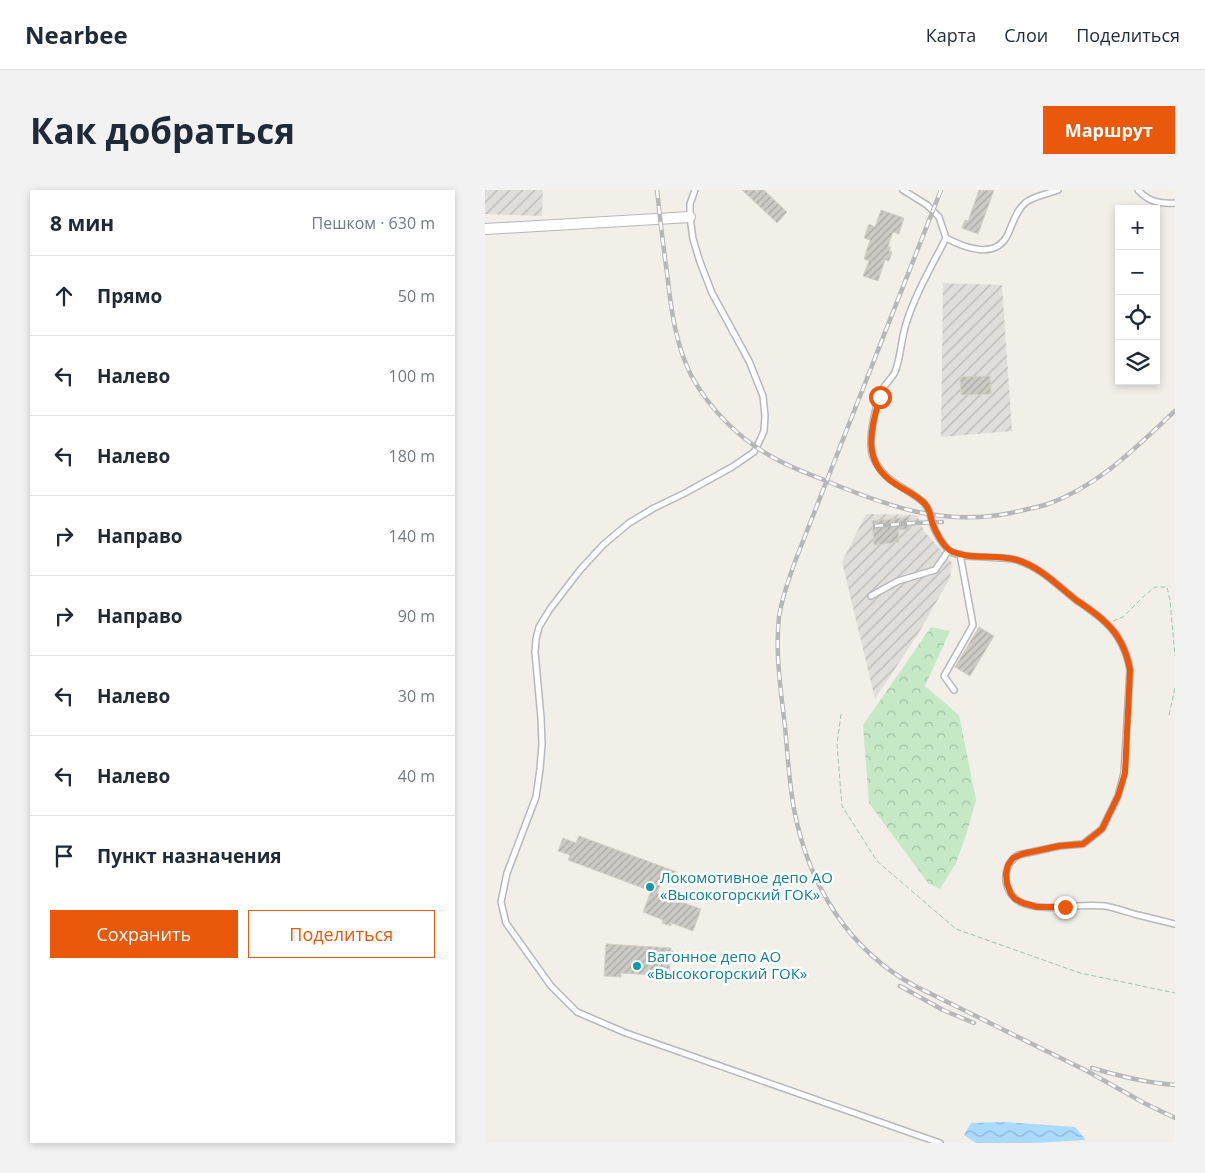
<!DOCTYPE html>
<html lang="ru">
<meta charset="utf-8">
<style>
body{margin:0;font-family:"Open Sans",sans-serif;background:#f2f2f3;color:#1f2937}
.controls{position:absolute;right:15px;top:15px;display:grid;overflow:hidden;border-radius:0px;box-shadow:0 2px 8px #0003}
.controls button{width:45px;height:45px;display:grid;place-items:center;padding:0;border:0;border-bottom:1px solid #e0e1e3;background:#fff;color:#1f2937;font:25px sans-serif}
.stop{position:absolute;width:15px;height:15px;margin:-11px;border:4px solid #ea580c;border-radius:50%;background:#fff}
.stop.end{background:#ea580c;border-color:#fff;box-shadow:0 1px 5px #0008}
.list{margin:0;padding:0;list-style:none}
h2{display:flex;justify-content:space-between;align-items:center;height:65px;margin:0;padding:0 20px;font-size:21px}
h2 small{font-size:16px;font-weight:400;color:#747a83}
.list li{display:grid;grid-template-columns:32px 1fr auto;gap:15px;align-items:center;box-sizing:border-box;height:80px;padding:0 20px;border-top:1px solid #e0e1e3}
.list b{display:block;font-size:19px;white-space:nowrap}
.list em{font-size:16px;font-style:normal;color:#747a83}
.actions{display:flex;gap:10px;padding:15px 20px}
.actions a{flex:1;padding:11px 0;border:1px solid #ea580c;border-radius:0px;text-align:center;font-size:18px;color:#ea580c}
.actions .main{background:#ea580c;color:#fff}
.icon{flex:none;width:28px;height:28px;fill:none;stroke:currentColor;stroke-width:2;stroke-linecap:round;stroke-linejoin:round}
.map{position:relative;flex:none;width:690px;height:953px;overflow:hidden;border-radius:0px}
header{display:flex;align-items:center;gap:30px;box-sizing:border-box;height:70px;padding:0 25px;background:#fff;border-bottom:1px solid #e0e1e3}
header strong{font-size:24px}
nav{display:flex;gap:28px;margin-inline-start:auto;font-size:18px}
.intro{display:flex;align-items:center;justify-content:space-between;box-sizing:border-box;height:120px;padding:0 30px}
h1{margin:0;font-size:35px}
.button{padding:12px 22px;border-radius:0px;background:#ea580c;color:#fff;font-size:18px;font-weight:700}
main{display:flex;gap:30px;padding:0 30px}
aside{flex:1;background:#fff;border-radius:0px;box-shadow:0 2px 8px #0003}
.map>svg:first-child{display:block}
</style>
<header>
<strong>Nearbee</strong>
<nav><a>Карта</a><a>Слои</a><a>Поделиться</a></nav>
</header>
<div class="intro"><h1>Как добраться</h1><a class="button">Маршрут</a></div>
<main>
<aside>
<h2>8 мин<small>Пешком · 630 m</small></h2>
<ul class="list">
<li><svg class="icon" aria-label="ahead" viewBox="0 0 24 24"><path d="M12 20V5M6 11l6-6 6 6"/></svg><div><b>Прямо</b></div><em>50 m</em></li>
<li><svg class="icon" aria-label="left" viewBox="0 0 24 24"><path d="M17 20v-9H6M10 6l-5 5 5 5"/></svg><div><b>Налево</b></div><em>100 m</em></li>
<li><svg class="icon" aria-label="left" viewBox="0 0 24 24"><path d="M17 20v-9H6M10 6l-5 5 5 5"/></svg><div><b>Налево</b></div><em>180 m</em></li>
<li><svg class="icon" aria-label="right" viewBox="0 0 24 24"><path d="M7 20v-9h11M14 6l5 5-5 5"/></svg><div><b>Направо</b></div><em>140 m</em></li>
<li><svg class="icon" aria-label="right" viewBox="0 0 24 24"><path d="M7 20v-9h11M14 6l5 5-5 5"/></svg><div><b>Направо</b></div><em>90 m</em></li>
<li><svg class="icon" aria-label="left" viewBox="0 0 24 24"><path d="M17 20v-9H6M10 6l-5 5 5 5"/></svg><div><b>Налево</b></div><em>30 m</em></li>
<li><svg class="icon" aria-label="left" viewBox="0 0 24 24"><path d="M17 20v-9H6M10 6l-5 5 5 5"/></svg><div><b>Налево</b></div><em>40 m</em></li>
<li><svg class="icon" aria-label="arrive" viewBox="0 0 24 24"><path d="M6 21V4h12l-3 4 3 4H6"/></svg><div><b>Пункт назначения</b></div></li>
</ul>
<div class="actions"><a class="main">Сохранить</a><a>Поделиться</a></div>
</aside>
<div class="map">
<svg width="690" height="953" viewBox="0 0 690 953">
<defs>
<pattern id="industrial-furrows" width="10" height="10" patternUnits="userSpaceOnUse" patternTransform="scale(1.25)"><rect width="10" height="10" fill="#e0deda"/><path d="M-1 1l2-2M0 10L10 0M9 11l2-2" fill="none" stroke="#b9b8b5"/></pattern>
<pattern id="forest-crowns" width="20" height="18" patternUnits="userSpaceOnUse" patternTransform="scale(1.25)"><rect width="20" height="18" fill="#c5e8c5"/><path d="M2 6a3 3 0 1 1 6 0M12 15a3 3 0 1 1 6 0" fill="none" stroke="#a3c0a4"/></pattern>
<pattern id="water-waves" width="16" height="10" patternUnits="userSpaceOnUse" patternTransform="scale(1.25)"><rect width="16" height="10" fill="#aadaff"/><path d="M0 5q4-4 8 0t8 0" fill="none" stroke="#8eb4d2"/></pattern>
<pattern id="building-hatch" width="6" height="6" patternUnits="userSpaceOnUse" patternTransform="scale(1.25)"><rect width="6" height="6" fill="#cccac5"/><path d="M-1 1l2-2M0 6l6-6M5 7l2-2" fill="none" stroke="#a9a8a4"/></pattern>
</defs>
<rect width="100%" height="100%" fill="#f1efe8"/>
<g fill="url(#industrial-furrows)">
<polygon points="0,0 58,0 57,26 0,24"/>
<polygon points="458,93 517,95 527,241 456,247"/>
<polygon points="381,324 432,325 439,341 467,373 465,388 433,444 390,509 357,372"/>
</g>
<polygon fill="url(#forest-crowns)" points="446,437 465,441 440,496 474,525 491,610 482,642 471,673 455,699 443,693 384,613 378,535"/>
<polygon fill="url(#water-waves)" points="520,932 590,937 601,950 548,953 491,953 479,945 486,933"/>
<g fill="url(#building-hatch)" stroke="#d6d1c6">
<polygon points="257,0 279,0 302,22 292,33"/>
<polygon points="494,0 509,0 493,44 477,38 480,30 483,31"/>
<polygon points="396,20 419,28 414,44 408,42 403,57 406,57 404,61 407,62 404,71 400,70 393,91 378,86 384,71 379,69 385,50 379,48 384,34 390,37"/>
<polygon points="505,186 506,204 476,205 475,187"/>
<polygon points="424,327 425,339 413,340 414,352 389,355 387,331"/>
<polygon points="494,437 509,446 485,486 470,477"/>
<polygon points="94,646 192,682 188,692 178,689 172,703 216,719 208,741 186,733 186,736 177,733 178,730 158,722 166,701 83,670 85,665 73,661 78,648 91,653"/>
<polygon points="121,754 186,758 186,761 188,761 188,769 185,769 184,786 136,783 136,787 119,786"/>
</g>
<g fill="none" stroke-linecap="round" stroke-linejoin="round">
<g stroke="#b5b8bc" stroke-width="8">
<g id="lane">
<polyline points="210,0 205,14 205,27 208,49 215,72 227,103 264,171 278,206 280,226 279,241 276,248 269,262 247,277 200,303 169,318 144,333 118,355 95,380 65,419 54,437 51,449 50,462 56,528 57,554 55,579 51,607 22,683 16,712 21,733 66,796 92,822 141,843 455,953"/>
<path d="M418,0l24,15 12,12 7,21c19,10 50,22 62,-4 5,-11 8,-23 17,-31 8,-7 23,-9 33,-13"/>
<path d="M653,0c11,12 22,14 37,13"/>
<path d="M461,48c-14,28 -31,56 -40,86 -5,15 -5,33 -11,48 -3,6 -8,10 -11,15 -8,14 -17,54 -11,70 12,27 31,28 50,45 6,6 7,12 9,20 2,8 11,24 18,29 12,9 49,4 67,9 23,7 40,25 59,40 10,7 21,14 30,23 13,12 21,30 24,47l-6,103 -6,23 -16,33 -19,15 -23,2 -42,9c-19,12 -15,42 7,49 25,8 53,-1 80,2 11,2 22,6 33,9 12,3 25,6 37,9"/>
<polyline points="386,406 413,391 450,380 464,360"/>
<polyline points="469,500 459,486 488,435 475,364"/>
</g>
</g>
<g stroke="#b5b8bc" stroke-width="12">
<polyline id="street" points="0,39 205,27"/>
</g>
<g stroke="#9cc7a9" stroke-width="1" stroke-dasharray="5 2.5" stroke-linecap="butt">
<polyline points="628,431 638,427 658,407 670,397 682,397 685,410 690,466"/>
<polyline points="356,524 352,554 357,616 392,671 471,739 595,783 690,803"/>
<polyline points="684,525 690,498"/>
</g>
<use href="#lane" stroke="#fff" stroke-width="5"/>
<use href="#street" stroke="#fff" stroke-width="10"/>
<g stroke="#b6b7b8" stroke-width="4.5">
<g id="rail">
<path d="M172,0c3,28 6,55 10,83 4,35 8,70 24,102 19,35 49,65 85,84 17,10 37,16 55,24 62,25 113,43 180,30 12,-3 25,-5 37,-9 51,-18 88,-57 127,-93"/>
<path d="M456,0l-145,369c-7,19 -14,38 -17,58 -4,37 2,74 6,110 3,29 4,59 10,87 15,73 54,136 120,172l172,85 57,32 31,15"/>
<polyline points="390,336 428,333 457,332"/>
<polyline points="415,796 458,820 489,833"/>
<path d="M607,878c27,8 55,15 83,17"/>
</g>
</g>
<use href="#rail" stroke="#fff" stroke-width="2.5" stroke-dasharray="8" stroke-linecap="butt"/>
</g>
<g fill="none" stroke-linecap="round" stroke-linejoin="round">
<path stroke="#ea580c" stroke-width="6" d="M395,207c-9,32 -19,64 14,86 10,7 23,12 31,21 5,6 5,11 7,18 3,9 12,27 21,30 19,8 43,2 64,8 23,7 40,25 59,40 10,7 21,14 30,23 13,12 21,30 24,47l-5,103 -7,23 -16,33 -19,15 -24,2 -37,8 -9,4 -5,7 -2,9 1,10 4,10 4,5 8,4 14,4h28"/>
</g>
<g fill="#0f9aa8" stroke="#fff" stroke-width="2">
<circle cx="165" cy="697" r="5"/>
<circle cx="152" cy="776" r="5"/>
</g>
<g text-anchor="middle" stroke-width="5" stroke-linejoin="round" paint-order="stroke">
<g font-size="15" fill="#0d838f" stroke="#fff" text-anchor="start">
<text x="175" y="693">Локомотивное депо АО<tspan x="175" dy="17">«Высокогорский ГОК»</tspan></text>
<text x="162" y="772">Вагонное депо АО<tspan x="162" dy="17">«Высокогорский ГОК»</tspan></text>
</g>
</g>
</svg>
<div class="controls">
<button>+</button>
<button>−</button>
<button><svg class="icon" aria-label="locate" viewBox="0 0 24 24"><circle cx="12" cy="12" r="6"/><path d="M12 2v4M12 18v4M2 12h4M18 12h4"/></svg></button>
<button><svg class="icon" aria-label="layers" viewBox="0 0 24 24"><path d="M12 4l9 5-9 5-9-5zM3 14l9 5 9-5"/></svg></button>
</div>
<div class="stop" style="left:395px;top:207px"></div>
<div class="stop end" style="left:580px;top:717px"></div>
</div>
</main>
